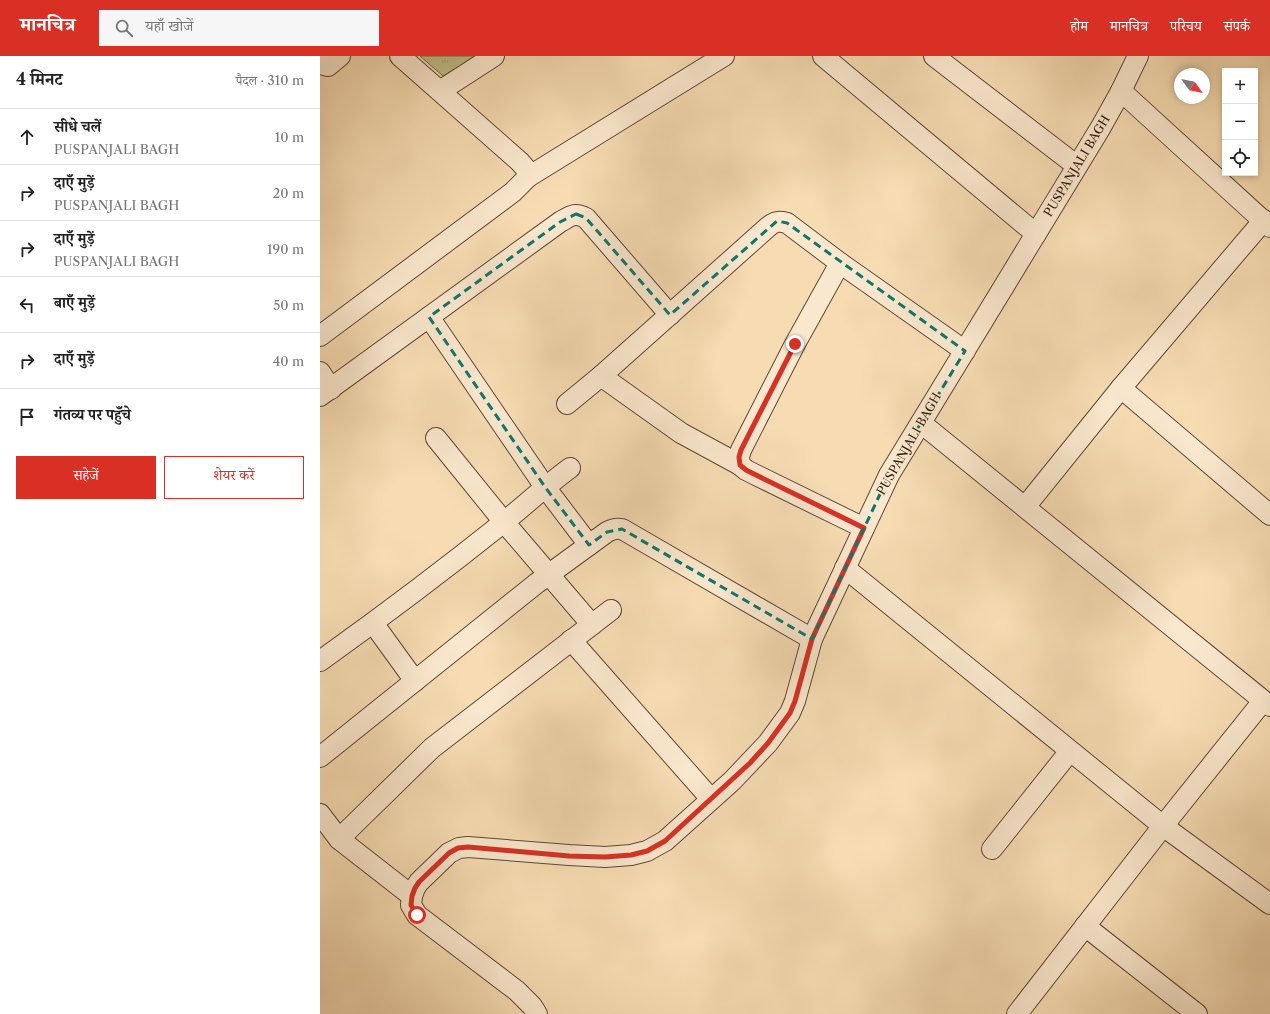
<!DOCTYPE html>
<html lang="hi">
<meta charset="utf-8">
<style>
body{margin:0;font-family:"Libre Caslon Text","Noto Serif Devanagari",serif;background:#f6f6f6;color:#222}
.controls{position:absolute;right:12px;top:12px;display:grid;overflow:hidden;border-radius:0px;box-shadow:0 2px 6px #0003}
.controls button{width:36px;height:36px;display:grid;place-items:center;padding:0;border:0;border-bottom:1px solid #e0e0e0;background:#fff;color:#222;font:20px sans-serif}
.compass{position:absolute;left:854px;top:12px;width:36px;height:36px;border-radius:50%;background:#fff;box-shadow:0 2px 6px #0003;rotate:123deg}
.stop{position:absolute;width:12px;height:12px;margin:-9px;border:3px solid #d93025;border-radius:50%;background:#fff}
.stop.end{background:#d93025;border-color:#fff;box-shadow:0 1px 4px #0008}
.list{margin:0;padding:0;list-style:none}
h2{display:flex;justify-content:space-between;align-items:center;height:52px;margin:0;padding:0 16px;font-size:17px}
h2 small{font-size:13px;font-weight:400;color:#767676}
.list li{display:grid;grid-template-columns:26px 1fr auto;gap:12px;align-items:center;box-sizing:border-box;height:56px;padding:0 16px;border-top:1px solid #e0e0e0}
.list b{display:block;font-size:15px;white-space:nowrap}
.list p{margin:0;font-size:13px;white-space:nowrap;color:#767676}
.list em{font-size:13px;font-style:normal;color:#767676}
.actions{display:flex;gap:8px;padding:12px 16px}
.actions a{flex:1;padding:9px 0;border:1px solid #d93025;border-radius:0px;text-align:center;font-size:14px;color:#d93025}
.actions .main{background:#d93025;color:#fff}
.icon{flex:none;width:22px;height:22px;fill:none;stroke:currentColor;stroke-width:2;stroke-linecap:round;stroke-linejoin:round}
.map{position:relative;flex:none;width:950px;height:958px;overflow:hidden}
header{display:flex;align-items:center;gap:24px;box-sizing:border-box;height:56px;padding:0 20px;background:#d93025;color:#fff}
header strong{font-size:19px}
nav{display:flex;gap:22px;margin-inline-start:auto;font-size:14px}
.search{width:280px;height:36px;background:#f6f6f6;display:flex;align-items:center;gap:10px;box-sizing:border-box;padding:0 14px;border-radius:0px;color:#767676;font-size:15px}
main{display:flex}
aside{flex:1;background:#fff}
.map>svg:first-child{display:block}
</style>
<header>
<strong>मानचित्र</strong>
<div class="search"><svg class="icon" aria-label="search" viewBox="0 0 24 24"><circle cx="10" cy="10" r="6"/><path d="M15 15l6 6"/></svg>यहाँ खोजें</div>
<nav><a>होम</a><a>मानचित्र</a><a>परिचय</a><a>संपर्क</a></nav>
</header>
<main>
<aside>
<h2>4 मिनट<small>पैदल · 310 m</small></h2>
<ul class="list">
<li><svg class="icon" aria-label="ahead" viewBox="0 0 24 24"><path d="M12 20V5M6 11l6-6 6 6"/></svg><div><b>सीधे चलें</b><p>PUSPANJALI BAGH</p></div><em>10 m</em></li>
<li><svg class="icon" aria-label="right" viewBox="0 0 24 24"><path d="M7 20v-9h11M14 6l5 5-5 5"/></svg><div><b>दाएँ मुड़ें</b><p>PUSPANJALI BAGH</p></div><em>20 m</em></li>
<li><svg class="icon" aria-label="right" viewBox="0 0 24 24"><path d="M7 20v-9h11M14 6l5 5-5 5"/></svg><div><b>दाएँ मुड़ें</b><p>PUSPANJALI BAGH</p></div><em>190 m</em></li>
<li><svg class="icon" aria-label="left" viewBox="0 0 24 24"><path d="M17 20v-9H6M10 6l-5 5 5 5"/></svg><div><b>बाएँ मुड़ें</b></div><em>50 m</em></li>
<li><svg class="icon" aria-label="right" viewBox="0 0 24 24"><path d="M7 20v-9h11M14 6l5 5-5 5"/></svg><div><b>दाएँ मुड़ें</b></div><em>40 m</em></li>
<li><svg class="icon" aria-label="arrive" viewBox="0 0 24 24"><path d="M6 21V4h12l-3 4 3 4H6"/></svg><div><b>गंतव्य पर पहुँचे</b></div></li>
</ul>
<div class="actions"><a class="main">सहेजें</a><a>शेयर करें</a></div>
</aside>
<div class="map">
<svg width="950" height="958" viewBox="0 0 950 958">
<defs>
<pattern id="grass-tufts" width="24" height="20" patternUnits="userSpaceOnUse"><rect width="24" height="20" fill="#c3be88"/><path d="M3 7l-1-3M5 7V3M7 7l1-3M15 17l-1-3M17 17v-4M19 17l1-3" fill="none" stroke="#a8a374"/></pattern>
</defs>
<rect width="100%" height="100%" fill="#f7dcb3"/>
<filter id="stains"><feTurbulence type="fractalNoise" baseFrequency=".005" numOctaves="4"/><feColorMatrix values="0 0 0 0 .2 0 0 0 0 .09 0 0 0 0 .02 0 0 0 .5 -.17"/></filter>
<radialGradient id="worn" r=".72"><stop offset=".6" stop-color="#630" stop-opacity="0"/><stop offset="1" stop-color="#630" stop-opacity=".3"/></radialGradient>
<polygon fill="url(#grass-tufts)" stroke="#786a4a" points="100,0 156,0 123,20"/>
<g fill="none" stroke-linecap="round" stroke-linejoin="round">
<g stroke="#604836" stroke-width="22">
<g id="minor">
<polyline points="503,0 716,178"/>
<polyline points="614,0 757,110"/>
<polyline points="0,8 8,10 20,0"/>
<polyline points="120,35 174,0"/>
<polyline points="801,35 950,171"/>
<polyline points="208,121 404,0"/>
<polyline points="520,207 475,288 421,394 419,401 420,409 426,414 434,418 544,472"/>
<polyline points="109,261 225,431 269,489"/>
<polyline points="0,280 193,136 208,121 206,113 200,106 80,0"/>
<polyline points="0,316 11,333"/>
<polyline points="281,320 361,377 420,409"/>
<polyline points="801,332 950,459"/>
<path d="M0,340l240,-174c11,-6 14,-10 26,-4l84,97"/>
<path d="M247,348l34,-28 167,-149c7,-6 11,-6 19,-4l53,40 125,88"/>
<polyline points="601,367 950,650"/>
<polyline points="116,382 184,466 272,569"/>
<polyline points="705,451 801,332 944,164"/>
<polyline points="525,512 843,770 950,848"/>
<polyline points="53,567 95,625"/>
<polyline points="251,584 391,743"/>
<path d="M0,605c63,-45 124,-91 184,-139 22,-18 43,-37 66,-54"/>
<path d="M0,701l217,-174 70,-51c5,-3 9,-4 15,-3l190,110"/>
<polyline points="0,758 19,783 92,840"/>
<polyline points="19,783 112,692 291,554"/>
<polyline points="672,793 750,695"/>
<polyline points="765,870 877,958"/>
<polyline points="217,958 212,950 197,935 97,859 91,849 92,840 95,832 99,826 129,797 139,792 148,791 249,799 285,801 311,799 327,795 345,785 412,725 448,687 470,657 475,645 492,583 569,419 781,71 801,35 818,0"/>
<polyline points="697,958 843,770 943,645"/>
</g>
</g>
<use href="#minor" stroke="#fae8ce" stroke-width="20"/>
</g>
<g fill="none" stroke-linecap="round" stroke-linejoin="round">
<polyline stroke="#d93025" stroke-width="5" points="97,859 91,849 92,840 95,832 99,826 129,797 138,792 148,791 249,800 285,801 311,799 327,795 345,785 430,707 448,687 470,657 475,645 492,583 544,472 434,418 426,414 420,409 419,401 421,394 475,288"/>
</g>
<path fill="none" stroke="#0f766e" stroke-width="3" stroke-dasharray="8 5" stroke-linejoin="round" d="M256,158l10,4 84,97 107,-94 10,2 178,128 -76,124 -77,164 -190,-110 -15,3 -18,13 -44,-58 -116,-170 131,-95z"/>
<g text-anchor="middle" stroke-width="3.5" stroke-linejoin="round" paint-order="stroke">
<g font-size="12" fill="#2d170d" stroke="#fae8ce">
<text transform="translate(757 110) rotate(-59)" y="4">PUSPANJALI BAGH</text>
<text transform="translate(589 388) rotate(-60)" y="4">PUSPANJALI BAGH</text>
</g>
</g>
<rect width="100%" height="100%" filter="url(#stains)"/>
<rect width="100%" height="100%" fill="url(#worn)"/>
</svg>
<div class="controls">
<button>+</button>
<button>−</button>
<button><svg class="icon" aria-label="locate" viewBox="0 0 24 24"><circle cx="12" cy="12" r="6"/><path d="M12 2v4M12 18v4M2 12h4M18 12h4"/></svg></button>
</div>
<svg class="compass" viewBox="-18 -18 36 36"><path d="M0-13l5 13h-10z" fill="#e53935"/><path d="M0 13l5-13h-10z" fill="#767676"/></svg>
<div class="stop" style="left:97px;top:859px"></div>
<div class="stop end" style="left:475px;top:288px"></div>
</div>
</main>
